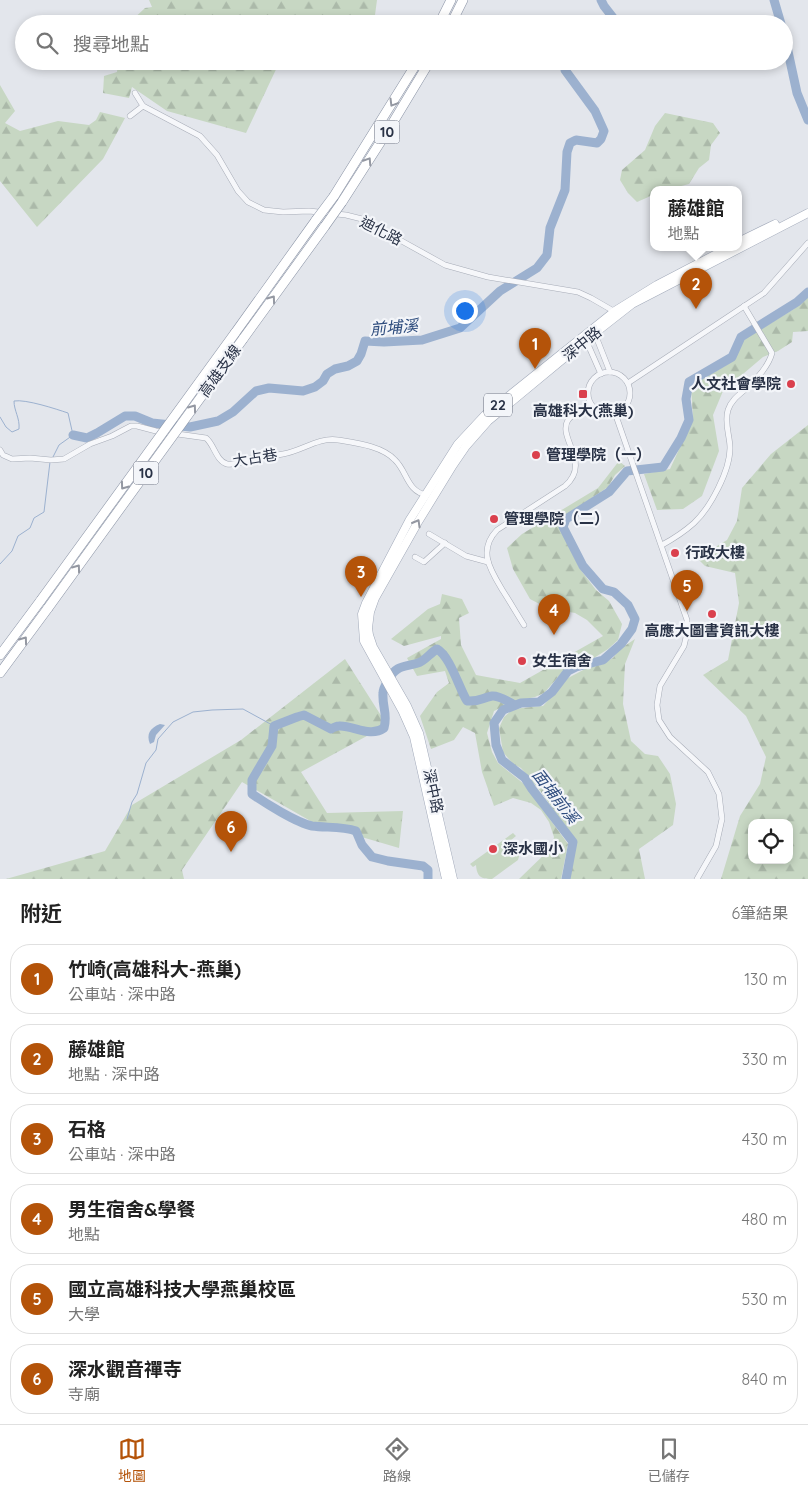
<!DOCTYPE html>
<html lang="zh-TW">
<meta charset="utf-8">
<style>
body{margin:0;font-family:Quicksand,"Noto Sans TC",sans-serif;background:#f2f2f2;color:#222}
.controls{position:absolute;right:15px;bottom:15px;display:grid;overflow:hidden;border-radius:10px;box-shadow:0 2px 8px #0003}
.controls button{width:45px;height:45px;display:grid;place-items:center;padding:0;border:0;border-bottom:1px solid #e0e0e0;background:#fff;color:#222;font:25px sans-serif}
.you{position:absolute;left:464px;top:310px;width:18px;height:18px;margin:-12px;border:4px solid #fff;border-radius:50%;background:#1a73e8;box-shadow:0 0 0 8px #1a73e833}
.badge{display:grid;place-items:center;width:32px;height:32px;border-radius:50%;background:#b45309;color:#fff;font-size:16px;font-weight:700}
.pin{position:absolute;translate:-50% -41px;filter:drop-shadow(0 1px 2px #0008)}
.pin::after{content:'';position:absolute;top:26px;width:18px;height:15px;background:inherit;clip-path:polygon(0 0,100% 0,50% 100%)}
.popup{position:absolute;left:650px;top:186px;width:92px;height:65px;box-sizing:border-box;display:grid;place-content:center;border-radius:10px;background:#fff;filter:drop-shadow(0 1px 4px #0005);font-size:16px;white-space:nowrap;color:#767676}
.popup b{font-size:19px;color:#222}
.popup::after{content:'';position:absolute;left:50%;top:100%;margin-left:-10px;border:10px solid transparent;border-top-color:#fff}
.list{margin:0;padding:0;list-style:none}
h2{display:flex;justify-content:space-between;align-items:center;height:65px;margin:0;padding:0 20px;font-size:21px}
h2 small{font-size:16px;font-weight:400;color:#767676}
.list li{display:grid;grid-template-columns:32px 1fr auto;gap:15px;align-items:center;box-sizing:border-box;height:70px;margin:0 10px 10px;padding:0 10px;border:1px solid #e0e0e0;border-radius:20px}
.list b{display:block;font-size:19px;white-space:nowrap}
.list p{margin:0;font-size:16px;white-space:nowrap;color:#767676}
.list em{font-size:16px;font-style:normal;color:#767676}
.icon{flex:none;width:28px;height:28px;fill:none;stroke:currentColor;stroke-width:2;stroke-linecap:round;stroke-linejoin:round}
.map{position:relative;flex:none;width:808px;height:879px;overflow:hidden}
.search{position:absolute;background:#fff;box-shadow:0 2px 8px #0003;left:15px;right:15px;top:15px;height:55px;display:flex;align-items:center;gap:12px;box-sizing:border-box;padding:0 18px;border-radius:28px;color:#767676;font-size:19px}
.sheet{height:545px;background:#fff}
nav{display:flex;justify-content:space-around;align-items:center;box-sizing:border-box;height:70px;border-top:1px solid #e0e0e0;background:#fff;font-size:14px;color:#767676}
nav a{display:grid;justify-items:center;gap:2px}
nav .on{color:#b45309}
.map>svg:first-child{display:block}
</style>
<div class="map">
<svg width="808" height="879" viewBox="0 0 808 879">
<defs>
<pattern id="forest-firs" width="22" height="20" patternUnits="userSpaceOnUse" patternTransform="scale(1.25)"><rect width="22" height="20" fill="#c7d7c3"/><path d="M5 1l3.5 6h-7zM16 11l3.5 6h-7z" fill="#abb9a9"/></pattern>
</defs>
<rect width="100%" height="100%" fill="#e3e6ec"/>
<path fill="#c7d7c3" d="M513,833l3,3 -6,5 8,4 2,8 -2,7 -26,19c-12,0 -15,-3 -16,-14l-3,2 -3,-3z"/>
<g fill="url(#forest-firs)" fill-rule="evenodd">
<polygon points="149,0 377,0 375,15 330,24 323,24 302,16 298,24 128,24 145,8 152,7"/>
<polygon points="118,61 280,61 246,133 167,111 132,87 129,98 103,93 104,76 117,72"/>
<polygon points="0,85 15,111 5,123 20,131 58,121 89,125 96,120 100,112 125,118 103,159 37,227 0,181"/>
<polygon points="665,113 713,123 720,133 711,145 709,160 699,168 689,184 666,190 654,190 653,195 637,202 628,193 620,180 622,170 645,150 655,126"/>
<polygon points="808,296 808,331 793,332 792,342 778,351 763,357 723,391 713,415 719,451 702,496 683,509 657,510 644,474 670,469 693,419 691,386 733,361 743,340 794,309"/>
<path d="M808,425v454h-87l19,-63 20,-32 6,-27 -20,-41 -43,-41 25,-15 11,-57 -4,-30 -30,-7 -8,-8 30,-18 10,-19 5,-33 29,-34zM752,823h37v37h-37z"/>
<polygon points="619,461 625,466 615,475 608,487 559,520 558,525 580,569 596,590 609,601 622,624 618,640 608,649 594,658 577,662 566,668 544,693 535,697 516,701 494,711 487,733 492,752 498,763 524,784 568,844 561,879 519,879 552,847 554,837 549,822 541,810 531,803 513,798 494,806 482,772 475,733 463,727 454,740 431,749 420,716 437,692 449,683 445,671 417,676 407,658 441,639 441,636 404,646 391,639 428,609 440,604 442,594 462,599 469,613 459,618 461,645 476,675 520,683 603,636 587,620 575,613 547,608 530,599 513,569 507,548 522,534 598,488"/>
<polygon points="635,639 625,664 623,704 631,741 645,754 658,756 670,774 676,804 673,825 639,849 645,879 570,879 576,843 541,792 521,768 513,764 503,752 499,728 504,717 511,711 521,708 543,706 568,678 587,668 605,662 613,658 620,649"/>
<polygon points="345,659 387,725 301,772 327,813 403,811 399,848 314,823 242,782 182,870 184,879 6,879 105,851 132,805 241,740"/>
</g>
<path fill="#9cb1cf" d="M160,724l5,1 -9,10 -2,7 -4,2c-4,-10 0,-16 10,-20z"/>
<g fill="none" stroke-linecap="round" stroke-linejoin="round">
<g stroke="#9cb1cf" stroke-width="1">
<path d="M0,417l6,10 6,5 7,-3c1,-11 -5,-18 -5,-28 12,-2 42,8 54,12l5,22 -14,10 -7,14"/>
<polyline points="0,564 12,551 18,536 30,528 34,518 44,512 50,462"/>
<polyline points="127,819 132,802 137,794 146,763 156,750 158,739 173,722 193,712 212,710 243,709 274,726"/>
</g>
<g stroke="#9cb1cf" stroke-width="9">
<polyline points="601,0 604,6 618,24"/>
<polyline points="774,0 781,24"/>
<polyline points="784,33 797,93 808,120"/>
<polyline points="73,435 87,438 97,433 125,416 135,416 152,423 190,427 218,421 233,412 256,391 269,388 303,391 315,387 323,381 327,374 335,369 348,366 357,361 361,354 365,341 384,342 422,340 460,328 500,291 537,268 547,255 550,228 565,190 567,152 570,143 576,140 597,143 601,139 604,131 595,111 565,70 565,61"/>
<path d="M428,879v-9l-5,-4 -35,-5 -16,-4 -10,-12 -6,-14c-14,-5 -30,-3 -44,-5 -15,-3 -47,-23 -60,-32v-14l20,-34 2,-20 23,-9 7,-2 27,14c1,-1 6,-3 8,-3 14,-1 31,12 45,2 4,-14 -2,-21 -1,-35 0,-5 3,-9 6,-14 7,-14 16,-12 29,-16 7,-2 12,-10 19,-14 13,7 22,39 30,52 13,1 14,-3 25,-5 7,-1 17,6 23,9"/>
<polyline points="566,879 573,842 532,789 525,778 502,760 496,745 494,723 503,710 521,703 539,702 552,692 568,671 576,667 603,660 621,644 632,629 635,619 628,605 614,592 603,589 583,566 563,527 566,519 609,492 627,471 663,467 681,438 689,420 686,399 689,382 732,357 741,337 797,302 808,292"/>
</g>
<g stroke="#a7acb7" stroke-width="6">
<g id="minor">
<polyline points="135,93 143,106"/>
<polyline points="143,106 200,136 217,155 238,191 248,202 264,210 283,212 309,211 346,215 362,219 445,265 488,277 578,292 591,298 617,313"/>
<polyline points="130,116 143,106"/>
<polyline points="592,333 595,334 610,372"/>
<polyline points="587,338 586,340 601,374"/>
<circle cx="609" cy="393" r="21"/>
<polyline points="628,383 764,293 808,243"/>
<polyline points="615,413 687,620 687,633 684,646 660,686 657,705 659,720 670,737 708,772 719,794 722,819 716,846 697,879"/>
<path d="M0,450l3,5 9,4 18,-1 21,2 13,-1 26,-15 22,-8 19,-10h6l19,5 50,7c8,6 10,23 21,26 7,2 19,-4 26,-6 10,-2 20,-2 30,-4 19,-3 35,-17 55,-14 18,3 44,6 57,20 12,11 12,32 32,35"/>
<polyline points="429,534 466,556 488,562"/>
<path d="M662,545c11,-6 22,-13 32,-22 16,-15 36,-52 36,-75 0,-12 -6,-25 -2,-38 3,-10 12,-16 20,-23 9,-8 21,-22 24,-34l-28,-47"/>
<polyline points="415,557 424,562 445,543"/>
<path d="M524,625c-7,-11 -14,-23 -21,-34 -12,-20 -26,-40 -6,-61l68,-44c27,-23 -8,-48 3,-66 5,-7 16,-11 23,-15"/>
</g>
</g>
<g stroke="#a1a9b9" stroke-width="9">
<g id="primary">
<polyline points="738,242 775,224"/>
<polyline points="446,879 414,737 402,710 364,641 362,614 366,603 409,521 458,444 485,415 615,311 657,285 728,248"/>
<polyline points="453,879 419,733 407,706 373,647 369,635 368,628 370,612 375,598 418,522 453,465 466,446 488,421 586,340 632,304 808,213"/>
</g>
</g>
<g stroke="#8992a4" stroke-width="10">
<g id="motorway">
<polyline points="439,24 451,0"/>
<polyline points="451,24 463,0"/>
<polyline points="334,196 418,61"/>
<polyline points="342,202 392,124 430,61"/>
<polyline points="235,333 316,220"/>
<polyline points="243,339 325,226"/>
<polyline points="0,655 41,600"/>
<polyline points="0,673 48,608"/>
</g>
</g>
<use href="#minor" stroke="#f6f7fa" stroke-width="5"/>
<use href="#primary" stroke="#fff" stroke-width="8"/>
<use href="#motorway" stroke="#fff" stroke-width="9"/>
<g stroke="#8992a4" stroke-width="10" stroke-linecap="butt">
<g id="motorway-bridge">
<polyline points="316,220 334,196"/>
<polyline points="325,226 342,202"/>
<polyline points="41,600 235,333"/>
<polyline points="48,608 243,339"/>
</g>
</g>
<use href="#motorway-bridge" stroke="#fff" stroke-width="9"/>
</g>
<defs><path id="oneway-chevron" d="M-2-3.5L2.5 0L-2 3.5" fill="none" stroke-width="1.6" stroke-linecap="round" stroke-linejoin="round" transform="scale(1.25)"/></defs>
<g stroke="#9498a2">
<use href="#oneway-chevron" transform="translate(393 103) rotate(121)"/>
<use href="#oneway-chevron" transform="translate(368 161) rotate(-57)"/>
<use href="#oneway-chevron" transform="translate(272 299) rotate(-54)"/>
<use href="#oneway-chevron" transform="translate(193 408) rotate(-54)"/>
<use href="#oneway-chevron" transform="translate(124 486) rotate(126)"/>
<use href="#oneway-chevron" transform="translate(417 523) rotate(-60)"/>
<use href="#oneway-chevron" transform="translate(77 568) rotate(-54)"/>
<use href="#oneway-chevron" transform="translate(24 640) rotate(-54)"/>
</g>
<g fill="#da404d" stroke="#f3f5f9" stroke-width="2">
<circle cx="791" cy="384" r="5"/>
<rect x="578" y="389" width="10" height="10" rx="2.5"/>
<circle cx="536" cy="455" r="5"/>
<circle cx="494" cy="519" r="5"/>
<circle cx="675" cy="553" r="5"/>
<circle cx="712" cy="614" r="5"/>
<circle cx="522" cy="661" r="5"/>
<circle cx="493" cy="849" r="5"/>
</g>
<g text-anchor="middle" stroke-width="4.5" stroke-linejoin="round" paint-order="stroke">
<g fill="#f3f5f9" stroke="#666c7c" stroke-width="1">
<rect x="374.5" y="120.5" width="25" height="23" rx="4"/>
<rect x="484" y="393.5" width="28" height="23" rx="4"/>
<rect x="133.5" y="461.5" width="25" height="23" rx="4"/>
</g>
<g font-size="14" font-weight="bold" fill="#293246">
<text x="387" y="137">10</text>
<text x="498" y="410">22</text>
<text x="146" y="478">10</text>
</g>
<g font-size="15" fill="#293246" stroke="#f3f5f9">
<text transform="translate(381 231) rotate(27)" y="5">迪化路</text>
<text transform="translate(582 344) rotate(-39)" y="5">深中路</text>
<text transform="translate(220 371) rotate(-54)" y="5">高雄支線</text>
<text transform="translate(255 458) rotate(-9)" y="5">大占巷</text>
<text transform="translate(433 791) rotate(78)" y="5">深中路</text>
</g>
<g font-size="15" font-weight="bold" fill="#293246" stroke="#f3f5f9" text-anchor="start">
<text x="781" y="389" text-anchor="end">人文社會學院</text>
<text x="583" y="416" text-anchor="middle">高雄科大(燕巢)</text>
<text x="546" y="460">管理學院（一）</text>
<text x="504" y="524">管理學院（二）</text>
<text x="685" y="558">行政大樓</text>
<text x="712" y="636" text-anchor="middle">高應大圖書資訊大樓</text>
<text x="532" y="666">女生宿舍</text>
<text x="503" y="854">深水國小</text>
</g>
<g font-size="16" font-style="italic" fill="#2f4d7e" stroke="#f3f5f9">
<text transform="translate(394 327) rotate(-5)" y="6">前埔溪</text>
<text transform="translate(556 796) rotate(52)" y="6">面埔前溪</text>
</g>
</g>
</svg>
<div class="controls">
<button><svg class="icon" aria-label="locate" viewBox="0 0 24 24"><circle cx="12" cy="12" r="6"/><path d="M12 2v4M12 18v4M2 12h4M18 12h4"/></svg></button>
</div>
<div class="you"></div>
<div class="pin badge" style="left:535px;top:369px">1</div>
<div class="pin badge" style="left:696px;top:309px">2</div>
<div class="popup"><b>藤雄館</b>地點</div>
<div class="pin badge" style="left:361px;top:597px">3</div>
<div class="pin badge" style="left:554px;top:635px">4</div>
<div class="pin badge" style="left:687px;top:611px">5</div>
<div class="pin badge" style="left:231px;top:852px">6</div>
<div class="search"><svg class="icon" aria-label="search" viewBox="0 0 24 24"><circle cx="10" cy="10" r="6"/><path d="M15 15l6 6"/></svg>搜尋地點</div>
</div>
<section class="sheet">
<h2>附近<small>6筆結果</small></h2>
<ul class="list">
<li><span class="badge">1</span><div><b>竹崎(高雄科大-燕巢)</b><p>公車站 · 深中路</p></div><em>130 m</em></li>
<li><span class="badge">2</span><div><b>藤雄館</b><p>地點 · 深中路</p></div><em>330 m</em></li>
<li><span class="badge">3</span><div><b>石格</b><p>公車站 · 深中路</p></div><em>430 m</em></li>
<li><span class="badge">4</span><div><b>男生宿舍&amp;學餐</b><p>地點</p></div><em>480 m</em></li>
<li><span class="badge">5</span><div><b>國立高雄科技大學燕巢校區</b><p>大學</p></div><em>530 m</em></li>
<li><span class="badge">6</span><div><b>深水觀音禪寺</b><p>寺廟</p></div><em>840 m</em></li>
</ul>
</section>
<nav>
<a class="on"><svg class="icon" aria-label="map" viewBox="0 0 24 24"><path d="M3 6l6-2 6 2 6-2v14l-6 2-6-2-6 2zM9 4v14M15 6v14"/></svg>地圖</a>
<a><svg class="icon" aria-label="directions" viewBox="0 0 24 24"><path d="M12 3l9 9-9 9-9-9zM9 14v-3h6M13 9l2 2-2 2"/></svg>路線</a>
<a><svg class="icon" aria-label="saved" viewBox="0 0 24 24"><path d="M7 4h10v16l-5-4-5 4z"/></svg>已儲存</a>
</nav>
